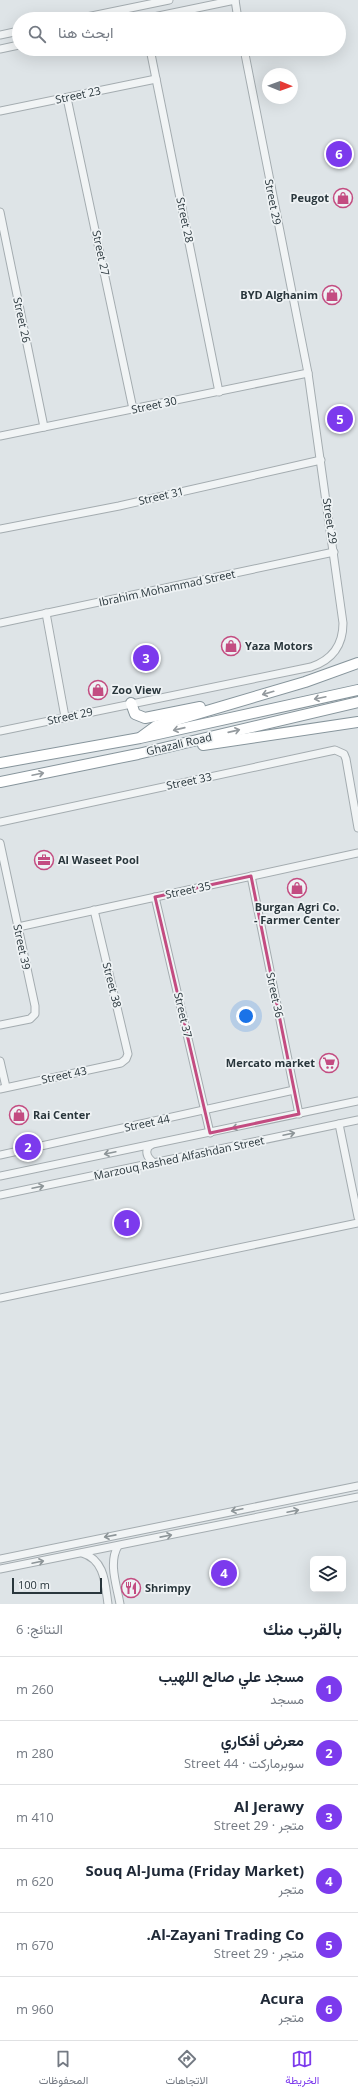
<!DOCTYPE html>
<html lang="ar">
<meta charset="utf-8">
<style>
body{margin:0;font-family:"Open Sans",Vazirmatn,sans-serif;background:#f6f6f7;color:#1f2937;direction:rtl}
.controls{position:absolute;right:12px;bottom:12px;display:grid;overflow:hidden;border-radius:6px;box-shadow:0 4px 16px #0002}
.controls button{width:36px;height:36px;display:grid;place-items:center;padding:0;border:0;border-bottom:1px solid #e0e1e3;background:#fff;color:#1f2937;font:20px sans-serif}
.compass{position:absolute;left:262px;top:68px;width:36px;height:36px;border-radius:50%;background:#fff;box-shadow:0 4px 16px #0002;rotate:91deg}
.scale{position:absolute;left:12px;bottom:10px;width:90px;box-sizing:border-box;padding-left:4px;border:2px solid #29363c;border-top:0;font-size:11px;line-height:14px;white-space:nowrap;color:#29363c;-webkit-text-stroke:3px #eef2f4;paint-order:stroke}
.you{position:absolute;left:246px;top:1016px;width:14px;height:14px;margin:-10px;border:3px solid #fff;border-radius:50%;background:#1a73e8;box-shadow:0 0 0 6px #1a73e833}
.badge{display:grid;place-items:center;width:26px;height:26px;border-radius:50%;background:#7c3aed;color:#fff;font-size:13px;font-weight:700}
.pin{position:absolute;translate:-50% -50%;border:2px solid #fff;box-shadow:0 1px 4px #0006}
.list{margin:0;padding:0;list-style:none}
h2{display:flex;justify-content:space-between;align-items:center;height:52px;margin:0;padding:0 16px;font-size:17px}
h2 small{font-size:13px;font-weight:400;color:#747a83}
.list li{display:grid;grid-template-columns:26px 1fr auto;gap:12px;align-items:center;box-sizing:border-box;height:64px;padding:0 16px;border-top:1px solid #e0e1e3}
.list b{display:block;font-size:15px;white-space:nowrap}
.list p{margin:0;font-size:13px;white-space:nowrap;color:#747a83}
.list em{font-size:13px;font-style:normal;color:#747a83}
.icon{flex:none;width:22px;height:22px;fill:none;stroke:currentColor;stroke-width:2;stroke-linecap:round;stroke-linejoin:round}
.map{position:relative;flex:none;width:358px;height:1604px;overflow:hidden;direction:ltr}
.search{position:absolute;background:#fff;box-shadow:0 4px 16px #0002;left:12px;right:12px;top:12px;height:44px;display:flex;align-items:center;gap:10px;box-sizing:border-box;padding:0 14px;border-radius:22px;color:#747a83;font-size:15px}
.sheet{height:436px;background:#fff}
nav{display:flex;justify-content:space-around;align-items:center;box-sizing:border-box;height:56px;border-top:1px solid #e0e1e3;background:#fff;font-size:11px;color:#747a83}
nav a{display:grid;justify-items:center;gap:2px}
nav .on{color:#7c3aed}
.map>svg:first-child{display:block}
</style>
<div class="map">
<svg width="358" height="1604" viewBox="0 0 358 1604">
<rect width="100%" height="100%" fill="#dee4e7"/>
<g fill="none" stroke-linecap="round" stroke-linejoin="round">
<g stroke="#a4acb0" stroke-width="9">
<g id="minor">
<polyline points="235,0 238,19"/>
<polyline points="77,19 169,0"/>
<polyline points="144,19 235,0"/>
<polyline points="0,35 19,31"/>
<polyline points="0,49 19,45"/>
<polyline points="150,49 219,392"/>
<polyline points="67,98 133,409"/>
<polyline points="0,111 156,79"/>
<polyline points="0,212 44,427"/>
<polyline points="0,436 308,373"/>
<polyline points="0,529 119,506 321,460"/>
<polyline points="46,613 65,717"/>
<polyline points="0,623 334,552"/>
<path d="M0,731l311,-64c21,-7 32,-22 32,-44l-35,-250 -64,-324"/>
<polyline points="0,822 335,750 344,754 346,759 358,828"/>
<polyline points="0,843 35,1006 35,1014 30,1019 0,1025"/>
<polyline points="251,876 299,1114"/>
<polyline points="155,897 210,1133"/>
<polyline points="18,927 358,853"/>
<polyline points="0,1061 6,1087"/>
<polyline points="0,1089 121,1063 126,1059 128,1054 94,910"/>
<polyline points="339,1124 358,1217"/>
<path d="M151,1145l-3,2c-3,7 0,11 6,16"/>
<polyline points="0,1155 294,1090"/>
<polyline points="0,1176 358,1101"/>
<polyline points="0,1195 358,1120"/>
<polyline points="0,1298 358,1223"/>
<path d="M118,1546c-10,17 -1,40 2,58"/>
<path d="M82,1553c23,7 23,30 26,51"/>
<polyline points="0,1559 358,1486"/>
<polyline points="0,1569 358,1497"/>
</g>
</g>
<g stroke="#87959c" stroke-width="12">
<g id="highway">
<polyline points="131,703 135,714 145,718 200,707"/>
<polyline points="141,737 156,726 305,682 358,663"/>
<polyline points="203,745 358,722"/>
<polyline points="0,763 140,738 358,690"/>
<polyline points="0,782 138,754 358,702"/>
</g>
</g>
<use href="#minor" stroke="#f1f4f5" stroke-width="7"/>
<use href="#highway" stroke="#fff" stroke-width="10"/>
</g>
<defs><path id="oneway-shaft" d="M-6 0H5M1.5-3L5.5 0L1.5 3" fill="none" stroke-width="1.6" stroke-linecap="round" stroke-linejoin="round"/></defs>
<g stroke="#949a9e">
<use href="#oneway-shaft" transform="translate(268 693) rotate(164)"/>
<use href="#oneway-shaft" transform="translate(320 698) rotate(168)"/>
<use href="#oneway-shaft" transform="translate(179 729) rotate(167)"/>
<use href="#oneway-shaft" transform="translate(234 731) rotate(-13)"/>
<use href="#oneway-shaft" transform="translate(38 774) rotate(-12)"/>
</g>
<g stroke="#8d9598">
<use href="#oneway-shaft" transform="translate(238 1127) rotate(168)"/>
<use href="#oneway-shaft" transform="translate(289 1134) rotate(-12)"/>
<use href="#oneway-shaft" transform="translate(110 1153) rotate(168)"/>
<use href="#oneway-shaft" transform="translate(38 1187) rotate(-12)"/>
<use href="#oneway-shaft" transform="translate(237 1510) rotate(168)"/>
<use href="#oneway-shaft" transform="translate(293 1511) rotate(-12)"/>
<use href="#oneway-shaft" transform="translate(110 1536) rotate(169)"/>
<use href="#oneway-shaft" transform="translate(166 1536) rotate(-11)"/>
<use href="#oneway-shaft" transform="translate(38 1562) rotate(-12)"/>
</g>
<path fill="none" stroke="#c34c81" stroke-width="3" stroke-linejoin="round" d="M251,876l48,238 -89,19 -55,-236z"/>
<defs>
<g id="shop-ring" transform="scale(1)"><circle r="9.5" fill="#eef2f4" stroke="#c34c81" stroke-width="1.5"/><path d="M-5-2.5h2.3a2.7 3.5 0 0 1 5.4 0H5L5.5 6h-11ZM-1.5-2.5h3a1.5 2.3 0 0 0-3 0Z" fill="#c34c81"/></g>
<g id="office-ring" transform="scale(1)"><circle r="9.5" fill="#eef2f4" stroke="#c34c81" stroke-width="1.5"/><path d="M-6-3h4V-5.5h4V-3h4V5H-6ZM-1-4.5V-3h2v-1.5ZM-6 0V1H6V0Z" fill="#c34c81"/></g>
<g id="supermarket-ring" transform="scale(1)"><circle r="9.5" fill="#eef2f4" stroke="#c34c81" stroke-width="1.5"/><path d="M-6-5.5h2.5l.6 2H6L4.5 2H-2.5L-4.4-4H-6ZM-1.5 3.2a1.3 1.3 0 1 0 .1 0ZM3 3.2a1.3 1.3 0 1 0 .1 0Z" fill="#c34c81"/></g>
<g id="restaurant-ring" transform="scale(1)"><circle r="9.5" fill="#eef2f4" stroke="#c34c81" stroke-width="1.5"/><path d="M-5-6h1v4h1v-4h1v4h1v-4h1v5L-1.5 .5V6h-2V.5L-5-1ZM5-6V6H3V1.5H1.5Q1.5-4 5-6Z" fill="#c34c81"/></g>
</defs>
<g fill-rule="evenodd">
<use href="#shop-ring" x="343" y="198"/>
<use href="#shop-ring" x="332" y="295"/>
<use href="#shop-ring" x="231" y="646"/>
<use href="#shop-ring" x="98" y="690"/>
<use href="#office-ring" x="44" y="860"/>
<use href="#shop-ring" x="297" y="888"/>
<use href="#supermarket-ring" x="329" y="1063"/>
<use href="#shop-ring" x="19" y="1115"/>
<use href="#restaurant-ring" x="131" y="1588"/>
</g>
<g text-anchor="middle" stroke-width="3.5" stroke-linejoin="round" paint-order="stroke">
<g font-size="11" fill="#29363c" stroke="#eef2f4">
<text transform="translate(78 95) rotate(-12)" y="4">Street 23</text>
<text transform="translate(273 202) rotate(79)" y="4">Street 29</text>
<text transform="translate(185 220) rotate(78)" y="4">Street 28</text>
<text transform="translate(101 253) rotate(78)" y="4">Street 27</text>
<text transform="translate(22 320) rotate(78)" y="4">Street 26</text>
<text transform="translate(154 405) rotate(-12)" y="4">Street 30</text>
<text transform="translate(161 496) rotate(-13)" y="4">Street 31</text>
<text transform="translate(330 521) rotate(82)" y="4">Street 29</text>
<text transform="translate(167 588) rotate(-12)" y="4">Ibrahim Mohammad Street</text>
<text transform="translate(70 716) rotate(-12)" y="4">Street 29</text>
<text transform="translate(179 744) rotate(-13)" y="4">Ghazali Road</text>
<text transform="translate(189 781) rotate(-12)" y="4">Street 33</text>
<text transform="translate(188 890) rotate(-12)" y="4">Street 35</text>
<text transform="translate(22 947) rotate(78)" y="4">Street 39</text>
<text transform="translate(112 985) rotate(76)" y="4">Street 38</text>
<text transform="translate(275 995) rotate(78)" y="4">Street 36</text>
<text transform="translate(183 1015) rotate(77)" y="4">Street 37</text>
<text transform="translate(64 1075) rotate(-12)" y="4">Street 43</text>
<text transform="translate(147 1123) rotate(-12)" y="4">Street 44</text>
<text transform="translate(179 1158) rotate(-12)" y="4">Marzouq Rashed Alfashdan Street</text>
</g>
<g font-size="11" font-weight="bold" fill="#29363c" stroke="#eef2f4" text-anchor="start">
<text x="329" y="202" text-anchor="end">Peugot</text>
<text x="318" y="299" text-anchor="end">BYD Alghanim</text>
<text x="245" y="650">Yaza Motors</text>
<text x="112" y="694">Zoo View</text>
<text x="58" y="864">Al Waseet Pool</text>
<text x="297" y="911" text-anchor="middle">Burgan Agri Co.<tspan x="297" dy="13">- Farmer Center</tspan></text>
<text x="315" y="1067" text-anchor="end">Mercato market</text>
<text x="33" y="1119">Rai Center</text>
<text x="145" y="1592">Shrimpy</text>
</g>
</g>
</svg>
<div class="controls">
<button><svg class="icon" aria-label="layers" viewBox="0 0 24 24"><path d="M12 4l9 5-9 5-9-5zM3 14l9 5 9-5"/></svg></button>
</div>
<svg class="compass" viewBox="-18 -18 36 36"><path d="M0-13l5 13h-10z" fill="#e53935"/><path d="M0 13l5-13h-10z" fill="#747a83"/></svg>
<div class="scale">100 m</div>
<div class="you"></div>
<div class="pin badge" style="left:127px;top:1223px">1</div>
<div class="pin badge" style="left:28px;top:1147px">2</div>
<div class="pin badge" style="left:146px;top:658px">3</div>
<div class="pin badge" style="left:224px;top:1573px">4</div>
<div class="pin badge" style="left:340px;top:419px">5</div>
<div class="pin badge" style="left:339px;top:154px">6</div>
<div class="search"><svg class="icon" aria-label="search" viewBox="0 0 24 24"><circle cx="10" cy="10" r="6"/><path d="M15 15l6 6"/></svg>ابحث هنا</div>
</div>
<section class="sheet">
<h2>بالقرب منك<small>النتائج: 6</small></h2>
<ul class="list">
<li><span class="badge">1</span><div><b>مسجد علي صالح اللهيب</b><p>مسجد</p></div><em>260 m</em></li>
<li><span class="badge">2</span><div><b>معرض أفكاري</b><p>سوبرماركت · Street 44</p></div><em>280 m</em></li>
<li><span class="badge">3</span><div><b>Al Jerawy</b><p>متجر · Street 29</p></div><em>410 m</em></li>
<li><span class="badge">4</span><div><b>Souq Al-Juma (Friday Market)</b><p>متجر</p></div><em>620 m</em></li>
<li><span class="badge">5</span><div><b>Al-Zayani Trading Co.</b><p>متجر · Street 29</p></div><em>670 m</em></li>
<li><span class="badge">6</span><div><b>Acura</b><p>متجر</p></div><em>960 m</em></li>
</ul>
</section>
<nav>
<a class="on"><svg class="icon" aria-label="map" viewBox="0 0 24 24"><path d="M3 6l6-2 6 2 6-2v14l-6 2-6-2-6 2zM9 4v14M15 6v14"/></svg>الخريطة</a>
<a><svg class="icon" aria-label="directions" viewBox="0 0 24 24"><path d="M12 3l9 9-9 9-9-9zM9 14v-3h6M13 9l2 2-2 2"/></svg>الاتجاهات</a>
<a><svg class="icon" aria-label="saved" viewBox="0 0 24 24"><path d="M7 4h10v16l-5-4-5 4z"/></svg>المحفوظات</a>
</nav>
